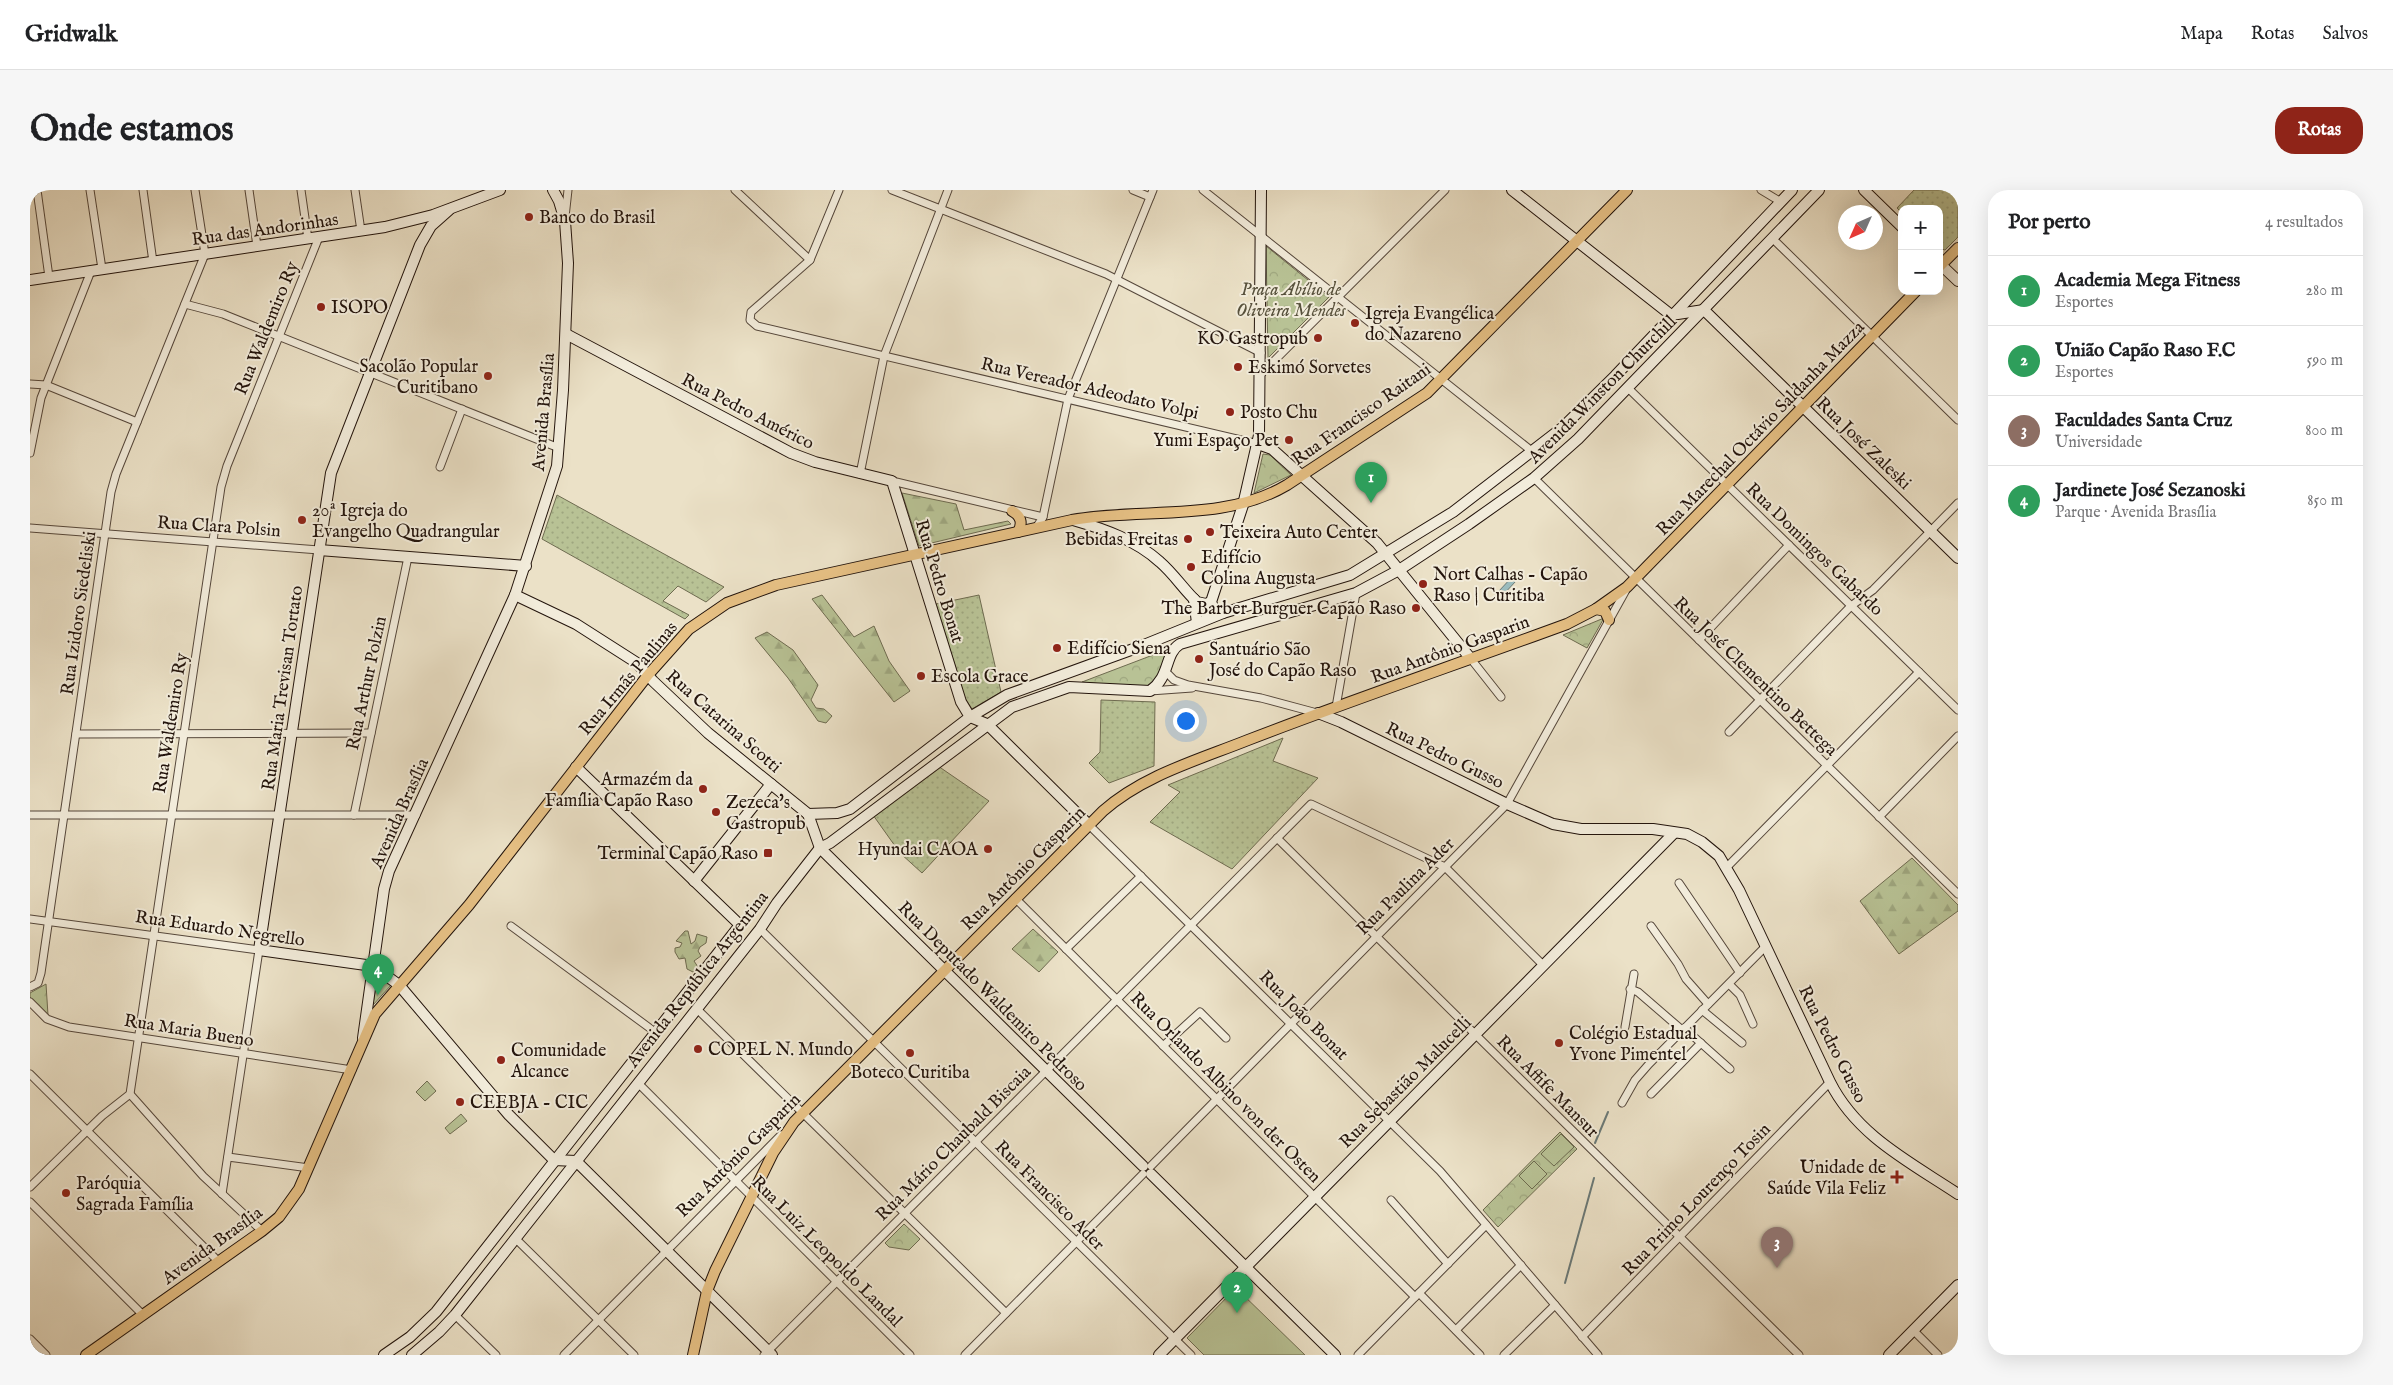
<!DOCTYPE html>
<html lang="pt">
<meta charset="utf-8">
<style>
body{margin:0;font-family:"IM FELL English",serif;background:#f6f6f6;color:#202124}
.controls{position:absolute;right:15px;top:15px;display:grid;overflow:hidden;border-radius:10px;box-shadow:0 5px 20px #0002}
.controls button{width:45px;height:45px;display:grid;place-items:center;padding:0;border:0;border-bottom:1px solid #e0e0e0;background:#fff;color:#202124;font:25px sans-serif}
.compass{position:absolute;left:1808px;top:15px;width:45px;height:45px;border-radius:50%;background:#fff;box-shadow:0 5px 20px #0002;rotate:225deg}
.you{position:absolute;left:1155px;top:530px;width:18px;height:18px;margin:-12px;border:4px solid #fff;border-radius:50%;background:#1a73e8;box-shadow:0 0 0 8px #1a73e833}
.badge{display:grid;place-items:center;width:32px;height:32px;border-radius:50%;background:#8f2418;color:#fff;font-size:16px;font-weight:700}
.pin{position:absolute;translate:-50% -41px;filter:drop-shadow(0 1px 2px #0008)}
.pin::after{content:'';position:absolute;top:26px;width:18px;height:15px;background:inherit;clip-path:polygon(0 0,100% 0,50% 100%)}
.list{margin:0;padding:0;list-style:none}
h2{display:flex;justify-content:space-between;align-items:center;height:65px;margin:0;padding:0 20px;font-size:21px}
h2 small{font-size:16px;font-weight:400;color:#757577}
.list li{display:grid;grid-template-columns:32px 1fr auto;gap:15px;align-items:center;box-sizing:border-box;height:70px;padding:0 20px;border-top:1px solid #e0e0e0}
.list b{display:block;font-size:19px;white-space:nowrap}
.list p{margin:0;font-size:16px;white-space:nowrap;color:#757577}
.list em{font-size:16px;font-style:normal;color:#757577}
.map{position:relative;flex:none;width:1928px;height:1165px;overflow:hidden;border-radius:20px}
header{display:flex;align-items:center;gap:30px;box-sizing:border-box;height:70px;padding:0 25px;background:#fff;border-bottom:1px solid #e0e0e0}
header strong{font-size:24px}
nav{display:flex;gap:28px;margin-inline-start:auto;font-size:18px}
.intro{display:flex;align-items:center;justify-content:space-between;box-sizing:border-box;height:120px;padding:0 30px}
h1{margin:0;font-size:35px}
.button{padding:12px 22px;border-radius:20px;background:#8f2418;color:#fff;font-size:18px;font-weight:700}
main{display:flex;gap:30px;padding:0 30px}
aside{flex:1;background:#fff;border-radius:20px;box-shadow:0 5px 20px #0002}
.map>svg:first-child{display:block}
</style>
<header>
<strong>Gridwalk</strong>
<nav><a>Mapa</a><a>Rotas</a><a>Salvos</a></nav>
</header>
<div class="intro"><h1>Onde estamos</h1><a class="button">Rotas</a></div>
<main>
<div class="map">
<svg width="1928" height="1165" viewBox="0 0 1928 1165">
<defs>
<pattern id="grass-dots" width="8" height="8" patternUnits="userSpaceOnUse" patternTransform="scale(1.25)"><rect width="8" height="8" fill="#b8c295"/><path d="M2 2h.1M6 6h.1" fill="none" stroke="#9ea67f" stroke-width="1.8" stroke-linecap="round"/></pattern>
<pattern id="forest-firs" width="22" height="20" patternUnits="userSpaceOnUse" patternTransform="scale(1.25)"><rect width="22" height="20" fill="#b8c295"/><path d="M5 1l3.5 6h-7zM16 11l3.5 6h-7z" fill="#9ea67f"/></pattern>
<pattern id="park-crowns" width="20" height="18" patternUnits="userSpaceOnUse" patternTransform="scale(1.25)"><rect width="20" height="18" fill="#b8c295"/><path d="M2 6a3 3 0 1 1 6 0M12 15a3 3 0 1 1 6 0" fill="none" stroke="#9ea67f"/></pattern>
</defs>
<rect width="100%" height="100%" fill="#ebe1c7"/>
<filter id="stains"><feTurbulence type="fractalNoise" baseFrequency=".004" numOctaves="4"/><feColorMatrix values="0 0 0 0 .2 0 0 0 0 .09 0 0 0 0 .02 0 0 0 .5 -.17"/></filter>
<radialGradient id="worn" r=".72"><stop offset=".6" stop-color="#630" stop-opacity="0"/><stop offset="1" stop-color="#630" stop-opacity=".3"/></radialGradient>
<g fill="url(#grass-dots)" stroke="#6e6b50">
<polygon points="1884,0 1928,0 1928,47 1915,60 1909,58 1909,19 1872,19 1872,23 1867,18"/>
<polygon points="527,305 694,397 676,412 648,396 633,411 659,425 655,429 512,349"/>
<polygon points="949,405 971,502 942,519 935,508 906,414"/>
<polygon points="1071,510 1125,512 1124,576 1079,593 1059,573 1070,562"/>
<polygon points="1253,548 1243,571 1288,588 1202,679 1120,632 1150,602 1138,595"/>
<polygon points="908,576 959,611 892,683 870,663 843,625"/>
</g>
<g fill="url(#forest-firs)" stroke="#6e6b50">
<polygon points="872,303 926,314 934,340 978,331 981,334 889,356"/>
<polygon points="792,405 824,447 844,436 859,471 880,501 864,512 782,409"/>
<polygon points="737,442 763,460 788,495 781,510 786,518 794,519 802,526 796,533 788,531 758,488 725,448"/>
<polygon points="1882,668 1928,715 1928,721 1869,764 1830,711"/>
<polygon points="1003,739 1028,762 1009,782 982,759"/>
<polygon points="655,741 658,741 661,754 665,751 667,744 677,747 676,753 670,757 668,761 671,766 664,771 668,777 663,782 657,779 655,768 649,769 645,762 645,758 650,757 652,753 646,751"/>
</g>
<g fill="url(#park-crowns)" stroke="#6e6b50">
<polygon points="1236,56 1299,107 1238,168"/>
<polygon points="1233,264 1240,265 1261,285 1224,303"/>
<polygon points="1574,428 1557,458 1533,445"/>
<path d="M1136,460c-3,16 -7,32 -23,38l-61,-6z"/>
<polygon points="347,785 361,795 343,815"/>
<polygon points="16,794 18,825 0,807 0,803"/>
<polygon points="1530,942 1547,959 1468,1037 1453,1020"/>
<polygon points="874,1034 890,1049 879,1060 859,1057 855,1053"/>
</g>
<g fill="#b8c295" stroke="#6e6b50">
<polygon points="397,891 406,901 395,911 386,902"/>
<polygon points="431,924 437,931 420,944 415,938"/>
<polygon points="1531,944 1544,957 1524,976 1511,964"/>
<polygon points="1504,971 1517,984 1502,999 1489,986"/>
<polygon points="1206,1098 1275,1165 1174,1165 1157,1148"/>
</g>
<polygon fill="#9bbcbd" stroke="#6b7976" points="1483,386 1486,391 1472,406 1469,405 1468,402"/>
<g fill="none" stroke-linecap="round" stroke-linejoin="round">
<g stroke="#6b7976" stroke-width="2">
<polyline points="1565,953 1578,922"/>
<polyline points="1535,1093 1564,988"/>
</g>
<g stroke="#55473b" stroke-width="9">
<g id="street">
<polyline points="7,0 19,87"/>
<polyline points="60,0 72,79"/>
<polyline points="113,0 123,72"/>
<polyline points="219,0 227,56"/>
<polyline points="271,0 278,49"/>
<polyline points="325,0 331,41"/>
<polyline points="705,0 780,70"/>
<polyline points="809,0 780,70 721,122 720,130 727,136 1228,254"/>
<polyline points="862,0 1076,84 1231,163"/>
<polyline points="1103,0 1120,7"/>
<polyline points="1173,0 1503,262"/>
<polyline points="1731,0 1751,12"/>
<polyline points="535,27 538,0"/>
<polyline points="1743,49 1928,230"/>
<polyline points="155,114 193,124 529,258"/>
<polyline points="1231,184 1415,0"/>
<polyline points="0,194 16,195 107,232"/>
<polyline points="1599,199 1928,520"/>
<polyline points="0,263 11,208 61,81"/>
<polyline points="410,277 432,219"/>
<polyline points="830,284 854,166 918,0"/>
<polyline points="1504,288 1928,704"/>
<polyline points="862,291 1013,327"/>
<polyline points="0,338 289,360"/>
<polyline points="1006,338 1013,327 1038,209 1123,0"/>
<polyline points="1669,450 1759,355"/>
<polyline points="1441,469 1471,507"/>
<polyline points="1136,482 1144,490 1158,495 1231,508 1287,523"/>
<polyline points="1120,501 1162,498"/>
<polyline points="1306,517 1326,403"/>
<polyline points="1699,542 1821,416 1843,400 1928,313"/>
<polyline points="46,544 341,543"/>
<polyline points="0,625 386,625"/>
<polyline points="324,625 378,367"/>
<polyline points="1849,627 1928,546"/>
<polyline points="1058,634 1410,981 1568,1165"/>
<polyline points="1247,648 1769,1165"/>
<polyline points="1696,678 1889,482"/>
<polyline points="1649,693 1710,783"/>
<polyline points="985,708 1385,1107"/>
<polyline points="0,729 229,760 192,1004"/>
<polyline points="481,736 625,842"/>
<polyline points="1621,736 1648,774 1656,789 1678,814"/>
<polyline points="730,739 1161,1165"/>
<polyline points="1036,759 1111,686"/>
<polyline points="1699,794 1710,805 1723,834"/>
<polyline points="0,797 8,793 11,783 81,302 86,284 175,64 165,0"/>
<polyline points="1600,799 1608,802 1652,840"/>
<polyline points="0,812 17,829 39,837 322,880"/>
<polyline points="667,819 976,1123"/>
<polyline points="1672,820 1712,853"/>
<polyline points="1595,837 1604,784"/>
<polyline points="1654,838 1700,879"/>
<polyline points="1133,856 1170,822 1196,848"/>
<polyline points="0,884 189,1072"/>
<polyline points="608,893 880,1165"/>
<polyline points="100,904 173,986 232,1041"/>
<polyline points="1621,904 1671,853"/>
<polyline points="1592,913 1605,890 1619,874 1736,756"/>
<polyline points="198,967 279,978"/>
<polyline points="1121,976 1477,614 1596,400"/>
<polyline points="0,997 72,926 100,904 191,297 197,276 289,47"/>
<polyline points="1361,1010 1418,1074"/>
<polyline points="0,1012 113,1125"/>
<polyline points="485,1048 604,1165"/>
<polyline points="1389,1103 1450,1165"/>
<polyline points="425,1125 466,1165"/>
<polyline points="1426,1140 1491,1075"/>
<polyline points="1883,1140 1908,1165"/>
<polyline points="1552,1147 1800,892"/>
<polyline points="0,1149 16,1165"/>
<polyline points="534,1165 751,945"/>
<polyline points="734,1165 1281,614 1415,677 1513,775"/>
<polyline points="935,1165 1113,984"/>
<polyline points="1328,1165 1456,1035"/>
<polyline points="1474,1165 1525,1115"/>
</g>
</g>
<g stroke="#23140c" stroke-width="12">
<g id="secondary">
<polyline points="1482,0 1641,125"/>
<polyline points="1834,0 1872,37"/>
<polyline points="419,20 401,36 390,55 301,283 229,760 343,776 369,795 479,925 524,970"/>
<polyline points="1909,73 1928,91"/>
<polyline points="0,90 355,37 403,25 470,0"/>
<polyline points="1674,120 1928,368"/>
<polyline points="1641,125 1674,120"/>
<polyline points="536,144 761,263 785,272 862,291 931,512 940,527"/>
<polyline points="1228,254 1242,259 1347,353 1441,469"/>
<path d="M1043,330c31,9 63,20 87,42 14,12 24,28 37,40l9,2 5,-2"/>
<polyline points="289,360 496,376"/>
<polyline points="485,405 546,434 607,473 623,491 678,543 778,624"/>
<polyline points="1164,409 1167,433"/>
<polyline points="1193,423 1184,419 1181,412 1213,315 1229,245 1231,0"/>
<path d="M1288,523l23,9 166,82 46,20 28,5h72l34,5 15,8 17,14 20,34 91,192c27,54 80,80 128,112"/>
<polyline points="940,527 957,534 1058,634"/>
<polyline points="546,577 710,735"/>
<polyline points="778,624 807,623 820,619 940,527 977,505 1109,457 1193,423 1320,385 1423,322 1532,238 1585,186 1762,0"/>
<polyline points="778,624 790,658 1113,976"/>
<polyline points="664,691 741,594"/>
<polyline points="333,848 354,699 359,681 485,405 527,276 533,200 538,73 535,31 529,11 523,0"/>
<polyline points="524,970 546,971 742,1165"/>
<polyline points="1121,984 1305,1165"/>
<polyline points="354,1165 380,1147 406,1122 710,735"/>
<path d="M382,1165l27,-23 16,-17 305,-386 17,-26 43,-55 10,-5 182,-136 57,-20 81,4c21,-15 14,-37 30,-47l176,-51 43,-23 70,-46 65,-46 44,-39 241,-249"/>
<polyline points="1129,1165 1644,643"/>
<polyline points="1859,1165 1928,1095"/>
</g>
</g>
<g stroke="#23140c" stroke-width="12">
<g id="primary">
<polyline points="1909,77 1928,58"/>
<path d="M982,321c9,5 11,12 6,21"/>
<polyline points="1566,419 1575,421 1579,430"/>
<path d="M56,1165l176,-124 17,-14 20,-28 76,-175 94,-109 179,-230 41,-46 38,-26 49,-18 296,-65c71,-13 151,3 215,-35l140,-92 200,-203"/>
<path d="M663,1165l14,-64 8,-20 58,-118 21,-31 309,-311c41,-36 95,-51 145,-71 106,-41 213,-77 319,-116l29,-15 31,-22 289,-296"/>
</g>
</g>
<use href="#street" stroke="#f2ecdb" stroke-width="7"/>
<use href="#secondary" stroke="#f2ecdb" stroke-width="10"/>
<use href="#primary" stroke="#e6c084" stroke-width="10"/>
</g>
<g fill="#8f2418" stroke="#f2ecdb" stroke-width="2">
<circle cx="499" cy="27" r="5"/>
<circle cx="291" cy="117" r="5"/>
<circle cx="1325" cy="133" r="5"/>
<circle cx="1288" cy="148" r="5"/>
<circle cx="1208" cy="177" r="5"/>
<circle cx="458" cy="186" r="5"/>
<circle cx="1200" cy="222" r="5"/>
<circle cx="1259" cy="250" r="5"/>
<circle cx="272" cy="330" r="5"/>
<circle cx="1180" cy="342" r="5"/>
<circle cx="1158" cy="349" r="5"/>
<circle cx="1161" cy="377" r="5"/>
<circle cx="1393" cy="394" r="5"/>
<circle cx="1386" cy="418" r="5"/>
<circle cx="1027" cy="458" r="5"/>
<circle cx="1169" cy="469" r="5"/>
<circle cx="891" cy="486" r="5"/>
<circle cx="673" cy="599" r="5"/>
<circle cx="686" cy="622" r="5"/>
<circle cx="958" cy="659" r="5"/>
<rect x="733" y="658" width="10" height="10" rx="2.5"/>
<circle cx="1529" cy="853" r="5"/>
<circle cx="668" cy="859" r="5"/>
<circle cx="880" cy="863" r="5"/>
<circle cx="471" cy="870" r="5"/>
<circle cx="430" cy="912" r="5"/>
<path d="M1864.5 979.5h5v5h5v5h-5v5h-5v-5h-5v-5h5z"/>
<circle cx="36" cy="1003" r="5"/>
</g>
<g text-anchor="middle" stroke-width="4" stroke-linejoin="round" paint-order="stroke">
<g font-size="18" fill="#23140c" stroke="#f2ecdb" text-anchor="start">
<text x="509" y="33">Banco do Brasil</text>
<text x="301" y="123">ISOPO</text>
<text x="1335" y="129">Igreja Evangélica<tspan x="1335" dy="21">do Nazareno</tspan></text>
<text x="1278" y="154" text-anchor="end">KO Gastropub</text>
<text x="448" y="182" text-anchor="end">Sacolão Popular<tspan x="448" dy="21">Curitibano</tspan></text>
<text x="1218" y="183">Eskimó Sorvetes</text>
<text x="1210" y="228">Posto Chu</text>
<text x="1249" y="256" text-anchor="end">Yumi Espaço Pet</text>
<text x="282" y="326">20ª Igreja do<tspan x="282" dy="21">Evangelho Quadrangular</tspan></text>
<text x="1190" y="348">Teixeira Auto Center</text>
<text x="1148" y="355" text-anchor="end">Bebidas Freitas</text>
<text x="1171" y="373">Edifício<tspan x="1171" dy="21">Colina Augusta</tspan></text>
<text x="1403" y="390">Nort Calhas - Capão<tspan x="1403" dy="21">Raso | Curitiba</tspan></text>
<text x="1376" y="424" text-anchor="end">The Barber Burguer Capão Raso</text>
<text x="1037" y="464">Edifício Siena</text>
<text x="1179" y="465">Santuário São<tspan x="1179" dy="21">José do Capão Raso</tspan></text>
<text x="901" y="492">Escola Grace</text>
<text x="663" y="595" text-anchor="end">Armazém da<tspan x="663" dy="21">Família Capão Raso</tspan></text>
<text x="696" y="618">Zezeca's<tspan x="696" dy="21">Gastropub</tspan></text>
<text x="948" y="665" text-anchor="end">Hyundai CAOA</text>
<text x="728" y="669" text-anchor="end">Terminal Capão Raso</text>
<text x="1539" y="849">Colégio Estadual<tspan x="1539" dy="21">Yvone Pimentel</tspan></text>
<text x="678" y="865">COPEL N. Mundo</text>
<text x="481" y="866">Comunidade<tspan x="481" dy="21">Alcance</tspan></text>
<text x="880" y="888" text-anchor="middle">Boteco Curitiba</text>
<text x="440" y="918">CEEBJA - CIC</text>
<text x="1856" y="983" text-anchor="end">Unidade de<tspan x="1856" dy="21">Saúde Vila Feliz</tspan></text>
<text x="46" y="999">Paróquia<tspan x="46" dy="21">Sagrada Família</tspan></text>
</g>
<g font-size="18" fill="#23140c" stroke="#f2ecdb">
<text transform="translate(235 39) rotate(-8)" y="6">Rua das Andorinhas</text>
<text transform="translate(236 138) rotate(-68)" y="6">Rua Waldemiro Ry</text>
<text transform="translate(1060 198) rotate(13)" y="6">Rua Vereador Adeodato Volpi</text>
<text transform="translate(1572 199) rotate(-45)" y="6">Avenida Winston Churchill</text>
<text transform="translate(718 221) rotate(27)" y="6">Rua Pedro Américo</text>
<text transform="translate(513 222) rotate(-85)" y="6">Avenida Brasília</text>
<text transform="translate(1331 224) rotate(-35)" y="6">Rua Francisco Raitani</text>
<text transform="translate(1730 238) rotate(-46)" y="6">Rua Marechal Octávio Saldanha Mazza</text>
<text transform="translate(1834 253) rotate(44)" y="6">Rua José Zaleski</text>
<text transform="translate(189 336) rotate(4)" y="6">Rua Clara Polsin</text>
<text transform="translate(1785 359) rotate(44)" y="6">Rua Domingos Gabardo</text>
<text transform="translate(910 391) rotate(73)" y="6">Rua Pedro Bonat</text>
<text transform="translate(48 423) rotate(-82)" y="6">Rua Izidoro Siedeliski</text>
<text transform="translate(1420 459) rotate(-20)" y="6">Rua Antônio Gasparin</text>
<text transform="translate(1726 486) rotate(44)" y="6">Rua José Clementino Bettega</text>
<text transform="translate(598 488) rotate(-50)" y="6">Rua Irmãs Paulinas</text>
<text transform="translate(336 493) rotate(-78)" y="6">Rua Arthur Polzin</text>
<text transform="translate(252 498) rotate(-82)" y="6">Rua Maria Trevisan Tortato</text>
<text transform="translate(694 531) rotate(41)" y="6">Rua Catarina Scotti</text>
<text transform="translate(140 533) rotate(-81)" y="6">Rua Waldemiro Ry</text>
<text transform="translate(1415 565) rotate(26)" y="6">Rua Pedro Gusso</text>
<text transform="translate(369 623) rotate(-66)" y="6">Avenida Brasília</text>
<text transform="translate(993 678) rotate(-45)" y="6">Rua Antônio Gasparin</text>
<text transform="translate(1375 696) rotate(-45)" y="6">Rua Paulina Ader</text>
<text transform="translate(190 738) rotate(8)" y="6">Rua Eduardo Negrello</text>
<text transform="translate(667 789) rotate(-52)" y="6">Avenida República Argentina</text>
<text transform="translate(963 806) rotate(45)" y="6">Rua Deputado Waldemiro Pedroso</text>
<text transform="translate(1274 825) rotate(45)" y="6">Rua João Bonat</text>
<text transform="translate(159 840) rotate(9)" y="6">Rua Maria Bueno</text>
<text transform="translate(1803 854) rotate(63)" y="6">Rua Pedro Gusso</text>
<text transform="translate(1375 892) rotate(-45)" y="6">Rua Sebastião Malucelli</text>
<text transform="translate(1518 896) rotate(45)" y="6">Rua Affife Mansur</text>
<text transform="translate(1196 897) rotate(45)" y="6">Rua Orlando Albino von der Osten</text>
<text transform="translate(923 953) rotate(-45)" y="6">Rua Mário Chaubald Biscaia</text>
<text transform="translate(708 965) rotate(-45)" y="6">Rua Antônio Gasparin</text>
<text transform="translate(1020 1005) rotate(45)" y="6">Rua Francisco Ader</text>
<text transform="translate(1666 1009) rotate(-46)" y="6">Rua Primo Lourenço Tosin</text>
<text transform="translate(182 1055) rotate(-36)" y="6">Avenida Brasília</text>
<text transform="translate(797 1061) rotate(45)" y="6">Rua Luiz Leopoldo Landal</text>
</g>
<g font-size="18" font-style="italic" fill="#57513c" stroke="#f2ecdb">
<text x="1261" y="105">Praça Abílio de<tspan x="1261" dy="21">Oliveira Mendes</tspan></text>
</g>
</g>
<rect width="100%" height="100%" filter="url(#stains)"/>
<rect width="100%" height="100%" fill="url(#worn)"/>
</svg>
<div class="controls">
<button>+</button>
<button>−</button>
</div>
<svg class="compass" viewBox="-18 -18 36 36"><path d="M0-13l5 13h-10z" fill="#e53935"/><path d="M0 13l5-13h-10z" fill="#757577"/></svg>
<div class="you"></div>
<div class="pin badge" style="left:1341px;top:313px;background:#2e9e5b">1</div>
<div class="pin badge" style="left:1207px;top:1123px;background:#2e9e5b">2</div>
<div class="pin badge" style="left:1747px;top:1078px;background:#8d6e63">3</div>
<div class="pin badge" style="left:348px;top:805px;background:#2e9e5b">4</div>
</div>
<aside>
<h2>Por perto<small>4 resultados</small></h2>
<ul class="list">
<li><span class="badge" style="background:#2e9e5b">1</span><div><b>Academia Mega Fitness</b><p>Esportes</p></div><em>280 m</em></li>
<li><span class="badge" style="background:#2e9e5b">2</span><div><b>União Capão Raso F.C</b><p>Esportes</p></div><em>590 m</em></li>
<li><span class="badge" style="background:#8d6e63">3</span><div><b>Faculdades Santa Cruz</b><p>Universidade</p></div><em>800 m</em></li>
<li><span class="badge" style="background:#2e9e5b">4</span><div><b>Jardinete José Sezanoski</b><p>Parque · Avenida Brasília</p></div><em>850 m</em></li>
</ul>
</aside>
</main>
